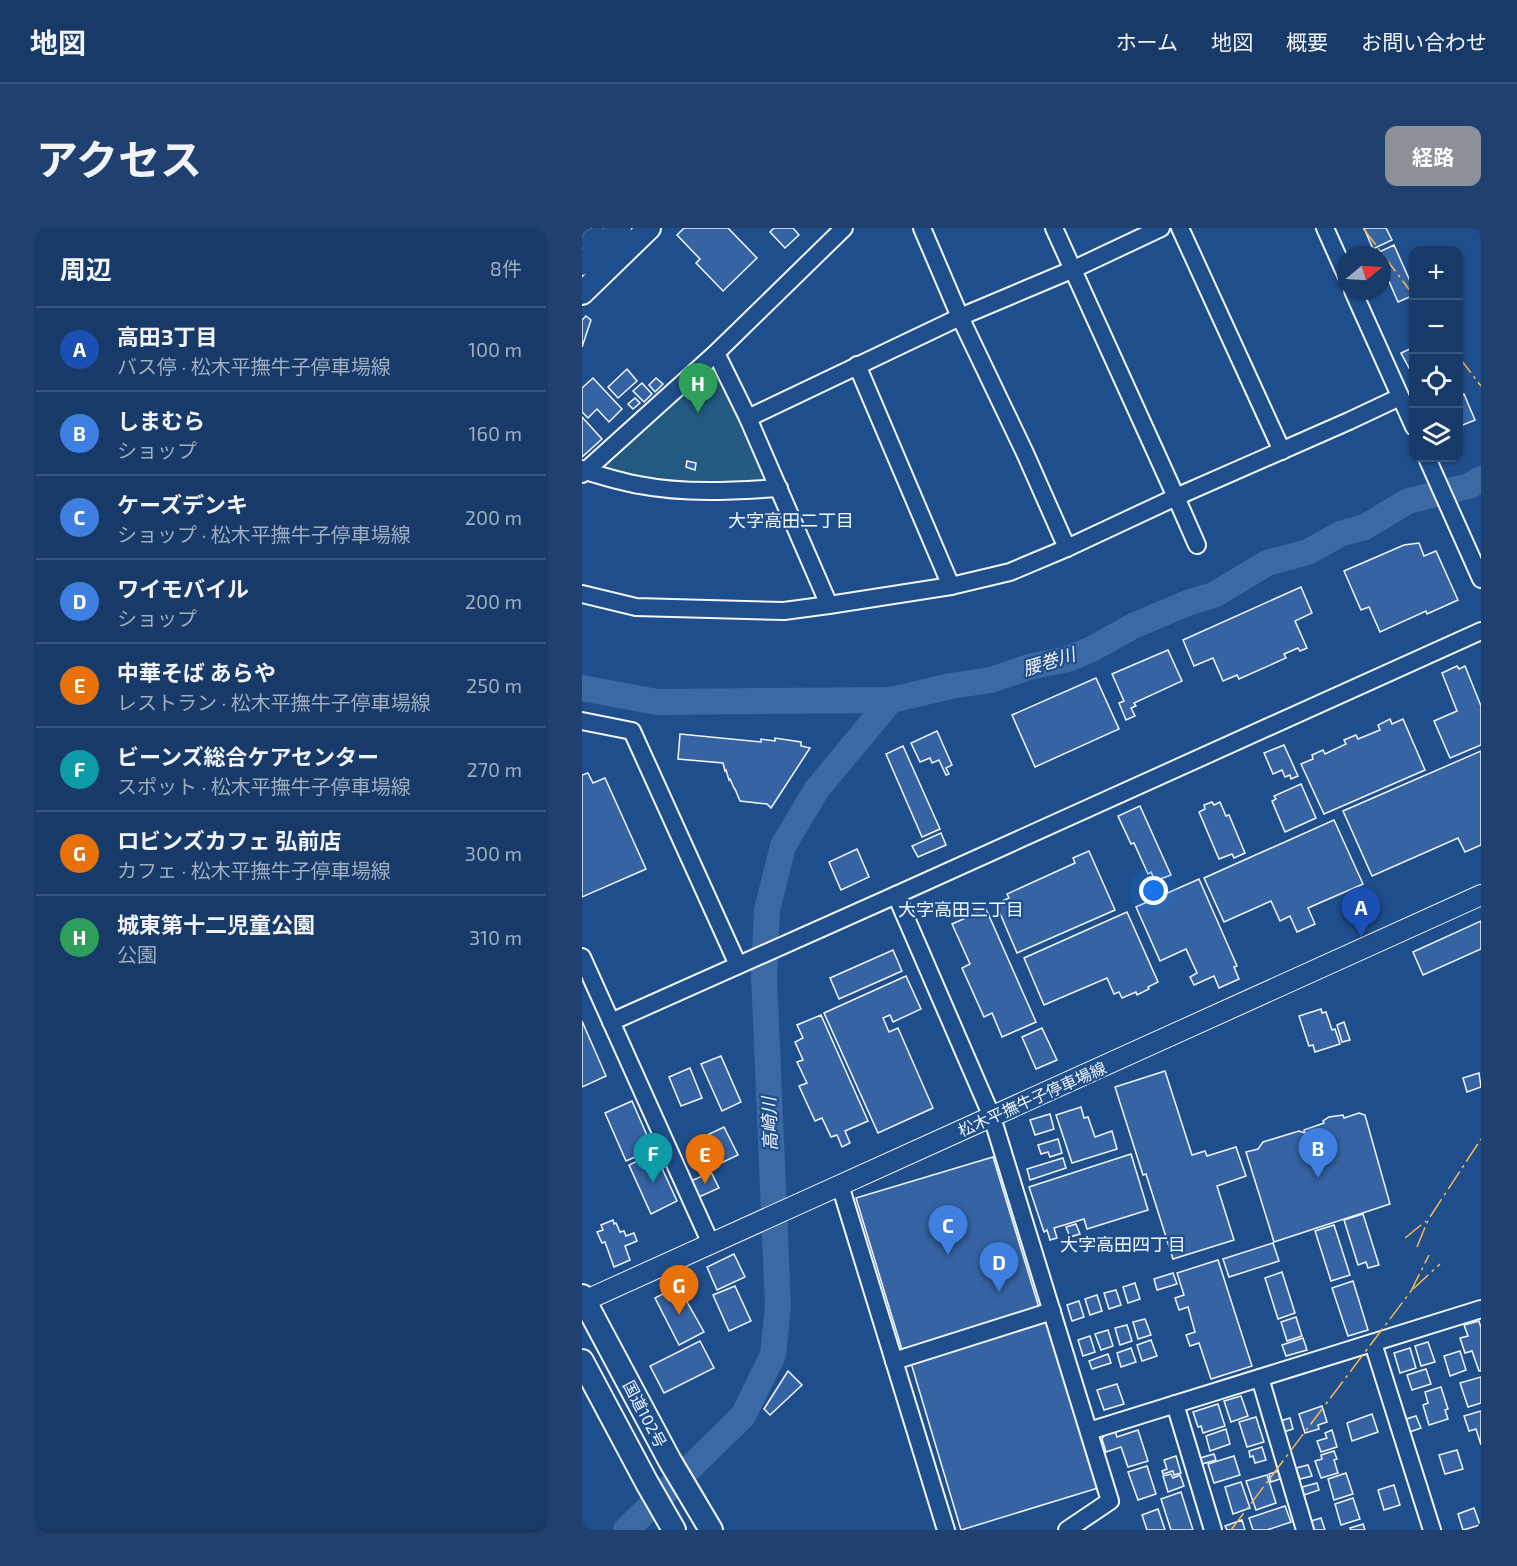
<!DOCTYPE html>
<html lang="ja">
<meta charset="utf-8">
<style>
body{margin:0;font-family:"Exo 2","Noto Sans JP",sans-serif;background:#20416f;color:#f1f3f6}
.controls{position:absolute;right:18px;top:18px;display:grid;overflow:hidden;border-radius:12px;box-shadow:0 2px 4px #0004}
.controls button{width:54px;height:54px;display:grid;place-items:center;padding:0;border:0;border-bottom:2px solid #36547d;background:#173a69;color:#f1f3f6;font:30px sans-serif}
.compass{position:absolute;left:755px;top:18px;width:54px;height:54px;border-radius:50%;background:#173a69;box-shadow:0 2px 4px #0004;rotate:72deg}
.you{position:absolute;left:572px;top:663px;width:21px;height:21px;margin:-15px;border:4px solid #fff;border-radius:50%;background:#1a73e8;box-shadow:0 0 0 9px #1a73e833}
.badge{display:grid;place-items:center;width:39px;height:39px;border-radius:50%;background:#8c9099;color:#fff;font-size:20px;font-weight:700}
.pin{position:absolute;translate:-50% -50px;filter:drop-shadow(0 2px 3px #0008)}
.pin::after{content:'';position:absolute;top:32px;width:21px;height:18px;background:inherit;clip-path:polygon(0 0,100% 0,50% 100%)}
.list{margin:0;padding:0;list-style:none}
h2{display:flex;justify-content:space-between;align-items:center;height:78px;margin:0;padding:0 24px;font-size:26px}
h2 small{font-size:20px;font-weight:400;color:#9eadc0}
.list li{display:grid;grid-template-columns:39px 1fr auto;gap:18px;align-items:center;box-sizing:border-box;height:84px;padding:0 24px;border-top:2px solid #36547d}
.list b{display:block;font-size:22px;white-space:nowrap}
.list p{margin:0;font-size:20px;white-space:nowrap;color:#9eadc0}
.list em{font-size:20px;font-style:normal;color:#9eadc0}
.icon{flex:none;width:33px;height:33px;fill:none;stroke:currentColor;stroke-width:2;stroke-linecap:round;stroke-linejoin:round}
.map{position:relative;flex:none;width:899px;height:1302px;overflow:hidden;border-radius:12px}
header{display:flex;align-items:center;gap:36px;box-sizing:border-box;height:84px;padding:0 30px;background:#173a69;border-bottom:2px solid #36547d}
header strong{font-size:28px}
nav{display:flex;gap:33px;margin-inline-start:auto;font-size:21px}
.intro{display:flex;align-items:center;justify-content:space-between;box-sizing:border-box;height:144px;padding:0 36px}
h1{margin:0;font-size:42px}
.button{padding:15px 27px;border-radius:12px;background:#8c9099;color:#fff;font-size:21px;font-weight:700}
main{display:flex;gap:36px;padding:0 36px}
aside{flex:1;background:#173a69;border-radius:12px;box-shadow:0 2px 4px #0004}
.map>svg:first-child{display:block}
</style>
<header>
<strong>地図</strong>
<nav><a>ホーム</a><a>地図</a><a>概要</a><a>お問い合わせ</a></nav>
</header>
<div class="intro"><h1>アクセス</h1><a class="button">経路</a></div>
<main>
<aside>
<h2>周辺<small>8件</small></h2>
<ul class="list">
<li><span class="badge" style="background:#1a4fb4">A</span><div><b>高田3丁目</b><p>バス停 · 松木平撫牛子停車場線</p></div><em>100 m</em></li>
<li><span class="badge" style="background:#3f7fe0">B</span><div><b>しまむら</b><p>ショップ</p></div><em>160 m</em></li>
<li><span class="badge" style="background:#3f7fe0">C</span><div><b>ケーズデンキ</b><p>ショップ · 松木平撫牛子停車場線</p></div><em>200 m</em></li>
<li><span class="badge" style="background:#3f7fe0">D</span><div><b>ワイモバイル</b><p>ショップ</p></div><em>200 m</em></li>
<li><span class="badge" style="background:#e8710a">E</span><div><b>中華そば あらや</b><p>レストラン · 松木平撫牛子停車場線</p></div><em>250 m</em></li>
<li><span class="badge" style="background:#0f9aa8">F</span><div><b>ビーンズ総合ケアセンター</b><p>スポット · 松木平撫牛子停車場線</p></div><em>270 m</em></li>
<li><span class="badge" style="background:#e8710a">G</span><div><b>ロビンズカフェ 弘前店</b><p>カフェ · 松木平撫牛子停車場線</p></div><em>300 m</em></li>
<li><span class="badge" style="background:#2e9e5b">H</span><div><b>城東第十二児童公園</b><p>公園</p></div><em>310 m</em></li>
</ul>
</aside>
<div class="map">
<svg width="899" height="1302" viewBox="0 0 899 1302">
<rect width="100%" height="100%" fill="#1f4e8c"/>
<polygon fill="#245a82" stroke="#a8bbd7" stroke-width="1.5" points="133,132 188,252 185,258 113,258 51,250 23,243 19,238"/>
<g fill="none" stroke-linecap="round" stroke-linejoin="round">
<g stroke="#3b69a3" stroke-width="26">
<polyline points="0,460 75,474 309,472 369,458 409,452 447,439 486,431 510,421 551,398 608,374 632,367 685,335 726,324 758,306 783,299 826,273 887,258 899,251"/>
<polyline points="44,1302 161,1188 191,1127 196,1078 182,748 185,682 201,618 235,561 309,472"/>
</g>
</g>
<g fill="#3563a3" stroke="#f2f6ff" stroke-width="1.5">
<polygon points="102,0 146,0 175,30 141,63 114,35 118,31 95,7"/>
<polygon points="192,0 211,0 217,7 203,20 188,4"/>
<polygon points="782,0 804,0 810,12 791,21"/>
<polygon points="812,17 832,62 832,67 816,74 800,37 800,27 796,27 795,25"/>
<polygon points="4,88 9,92 0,119 0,92"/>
<polygon points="832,119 832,137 827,140 819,125"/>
<polygon points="45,141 55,153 36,170 26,159"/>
<polygon points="11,150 40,181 27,194 15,181 6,190 0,184 0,160"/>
<polygon points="74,150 81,156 73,164 67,157"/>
<polygon points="60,155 70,166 62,174 51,163"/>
<polygon points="876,160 880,167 882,166 893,192 876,199"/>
<polygon points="53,170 58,175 51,181 46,176"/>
<polygon points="0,189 20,211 0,229"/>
<polygon points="105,233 114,235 113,242 104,239"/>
<polygon points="837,315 842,328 854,323 876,372 845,386 844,383 798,404 787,379 779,382 762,343 822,317"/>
<polygon points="719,359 730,385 713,393 725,420 718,423 716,420 702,426 704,430 657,451 655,447 641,453 631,430 612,438 601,412"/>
<polygon points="586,422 600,453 552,475 554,478 549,480 553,488 544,492 537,475 542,473 530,446"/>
<polygon points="875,438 877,441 883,438 899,478 899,517 868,530 852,493 875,483 860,445"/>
<polygon points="514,450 537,501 453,539 430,487"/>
<polygon points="808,491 810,496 821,491 843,542 742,586 719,536 731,531 730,527 741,522 743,526 764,516 762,512 774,507 776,511 798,502 796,497"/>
<polygon points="355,503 370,537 364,540 367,546 364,547 357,532 350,535 348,530 338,534 329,515"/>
<polygon points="98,506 179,514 179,511 193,513 193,510 219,514 219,518 228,520 189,580 185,576 158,573 153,561 152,560 148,551 147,552 144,542 143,543 141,535 96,531"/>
<polygon points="702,517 716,548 709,551 708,547 703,549 700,542 691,546 682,525"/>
<polygon points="321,518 358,601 340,609 304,526"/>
<polygon points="899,523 899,617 883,624 876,610 790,648 761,583"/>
<polygon points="6,545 11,555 23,550 64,641 0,669 0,547"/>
<polygon points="719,556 734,590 703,604 690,573 694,571 692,568"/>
<polygon points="630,574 632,577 638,574 644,588 647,587 663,625 652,630 650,626 637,631 617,584 623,581 622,577"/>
<polygon points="558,578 589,647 573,653 569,644 566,646 552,615 549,616 536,588"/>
<polygon points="752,592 781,656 726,680 733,696 715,704 708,688 698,693 689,673 642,694 622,650"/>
<polygon points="359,605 364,617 336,629 330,618"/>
<polygon points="275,621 287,649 259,662 247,634"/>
<polygon points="507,623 533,682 435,725 414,676 427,670 425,666 493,635 491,630"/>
<polygon points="617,651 655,738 652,739 657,751 637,760 632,748 612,757 608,749 615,745 604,721 578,733 554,679"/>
<polygon points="404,681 454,794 420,809 410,785 402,789 380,740 388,736 370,696"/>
<polygon points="545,684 576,754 566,759 567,761 555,767 554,764 540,770 537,764 532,766 525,750 462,777 442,730"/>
<polygon points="899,693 899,721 841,747 831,724"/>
<polygon points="311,722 320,743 257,771 248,750"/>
<polygon points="324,748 339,781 311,794 308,787 301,790 307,804 316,800 351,880 296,905 242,785"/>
<polygon points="739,781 740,785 744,784 750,802 753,801 758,816 733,824 731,817 727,818 717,788"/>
<polygon points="239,787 286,893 263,903 268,915 260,919 255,907 249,909 240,890 233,893 217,858 225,855 215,834 221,832 213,814 221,810 215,797"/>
<polygon points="0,793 24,848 0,859"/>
<polygon points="762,794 768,812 760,814 755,797"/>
<polygon points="460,800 475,832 454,841 440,809"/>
<polygon points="139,828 159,874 140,883 119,836"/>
<polygon points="108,840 120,870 99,878 87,849"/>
<polygon points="583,843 610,927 623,923 625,928 654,919 664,948 635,958 652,1012 591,1031 564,946 561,947 533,859"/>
<polygon points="897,845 899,859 885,864 881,850"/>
<polygon points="50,873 71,921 44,933 23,885"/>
<polygon points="499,879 502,890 506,889 513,909 530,903 535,921 490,935 474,887"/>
<polygon points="777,885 783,887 808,976 692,1014 664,924 676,921 681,914 717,903 723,905 722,902 742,895 741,893 747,889 761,887 762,890"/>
<polygon points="468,886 472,901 453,907 448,892"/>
<polygon points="142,899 156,927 135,937 121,909"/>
<polygon points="476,911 480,925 468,929 466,924 459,926 456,917"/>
<polygon points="73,925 95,973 69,986 47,937"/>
<polygon points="549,926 566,982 505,1001 502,991 472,1000 475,1010 468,1012 465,1002 462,1004 447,959"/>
<polygon points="411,929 458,1083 321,1125 274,970"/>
<polygon points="481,930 484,940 448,952 445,941"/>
<polygon points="129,944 137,960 117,969 109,953"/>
<polygon points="781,986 797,1037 786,1040 784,1034 776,1037 762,992"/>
<polygon points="31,992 32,996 34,995 38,1004 42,1003 44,1008 52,1005 55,1013 43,1018 48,1032 32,1039 23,1014 20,1015 15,1004 21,1002 19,997"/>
<polygon points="494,996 498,1006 488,1009 484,999"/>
<polygon points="752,997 768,1047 749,1053 733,1003"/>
<polygon points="691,1015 697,1033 647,1049 641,1031"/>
<polygon points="152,1026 163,1049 135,1062 125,1039"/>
<polygon points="636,1032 670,1138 629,1151 617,1115 608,1118 604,1107 613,1104 606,1079 597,1082 593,1070 602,1067 595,1045"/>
<polygon points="700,1044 713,1085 696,1091 683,1050"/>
<polygon points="591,1045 595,1056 575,1062 572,1051"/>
<polygon points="771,1053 786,1102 766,1108 750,1060"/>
<polygon points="553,1055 558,1071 546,1075 541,1059"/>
<polygon points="96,1058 122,1104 97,1117 73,1070"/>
<polygon points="153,1058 169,1093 147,1103 131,1067"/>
<polygon points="534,1062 539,1077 527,1081 522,1065"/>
<polygon points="515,1067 520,1083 508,1087 503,1071"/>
<polygon points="497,1073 502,1089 490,1093 485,1077"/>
<polygon points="714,1089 720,1108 705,1113 699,1094"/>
<polygon points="563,1091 569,1107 556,1111 551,1094"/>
<polygon points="465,1092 516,1260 379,1302 329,1135"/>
<polygon points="897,1093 899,1100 899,1143 897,1143 890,1123 883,1125 878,1110 886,1108 882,1097"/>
<polygon points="545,1097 550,1113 538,1117 533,1100"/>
<polygon points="526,1102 531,1118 519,1122 513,1106"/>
<polygon points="508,1108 513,1124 501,1128 496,1112"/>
<polygon points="721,1110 725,1122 704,1128 700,1117"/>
<polygon points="569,1112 575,1128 560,1133 555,1117"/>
<polygon points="118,1113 132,1140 82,1165 68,1138"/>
<polygon points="846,1114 853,1134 839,1138 833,1118"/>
<polygon points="549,1120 554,1134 539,1139 535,1125"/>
<polygon points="828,1120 834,1140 818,1145 812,1125"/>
<polygon points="878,1123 884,1142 868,1148 862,1128"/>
<polygon points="526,1126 529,1135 510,1141 507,1133"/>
<polygon points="844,1141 849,1156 830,1162 825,1147"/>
<polygon points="206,1143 220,1157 188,1187 182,1181"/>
<polygon points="899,1149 899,1175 886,1179 878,1155"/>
<polygon points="535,1156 542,1176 522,1182 515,1162"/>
<polygon points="859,1159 866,1181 863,1182 866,1191 847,1197 841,1177 846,1175 843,1164"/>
<polygon points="659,1168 666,1188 649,1194 642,1173"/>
<polygon points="636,1176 643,1198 621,1205 619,1198 616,1199 611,1184"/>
<polygon points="740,1178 745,1194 736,1197 737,1201 723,1205 717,1186"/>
<polygon points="899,1183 899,1217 894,1201 887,1203 882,1188"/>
<polygon points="790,1186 796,1204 770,1213 765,1195"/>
<polygon points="834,1188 839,1200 825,1205 821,1192"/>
<polygon points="674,1189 682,1214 665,1219 657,1194"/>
<polygon points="708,1190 711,1201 701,1204 698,1193"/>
<polygon points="644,1201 648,1216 628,1223 624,1208"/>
<polygon points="556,1202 566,1233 546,1239 539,1219 524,1224 520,1211 523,1206 533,1203 535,1209"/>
<polygon points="750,1202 755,1219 739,1224 735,1213 745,1210 743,1205"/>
<polygon points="680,1219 684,1232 673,1235 671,1228 668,1229 667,1223"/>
<polygon points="875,1222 881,1241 863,1246 857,1227"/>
<polygon points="752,1223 755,1231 752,1232 756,1245 739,1250 733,1233 740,1231 739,1227"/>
<polygon points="632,1226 634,1232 620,1236 618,1230"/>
<polygon points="594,1228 599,1245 592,1247 591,1243 581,1246 580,1243 585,1241 582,1232"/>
<polygon points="652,1228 658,1247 632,1255 626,1236"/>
<polygon points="726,1237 730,1248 718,1251 714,1240"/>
<polygon points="565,1238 574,1266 556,1272 546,1244"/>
<polygon points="696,1243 698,1251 689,1254 687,1246"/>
<polygon points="764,1245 771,1266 752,1272 746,1251"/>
<polygon points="589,1246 591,1250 598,1247 602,1258 586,1264 581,1248"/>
<polygon points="685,1247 694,1275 674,1282 664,1253"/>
<polygon points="659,1254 668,1280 651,1286 643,1259"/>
<polygon points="735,1255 737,1262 722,1267 720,1259"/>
<polygon points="812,1257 818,1277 802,1282 796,1262"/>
<polygon points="599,1264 611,1302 589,1302 579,1271"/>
<polygon points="771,1270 778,1291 759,1297 753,1276"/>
<polygon points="703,1278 709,1294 685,1302 671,1302 667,1290"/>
<polygon points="892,1280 898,1297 881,1302 876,1286"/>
<polygon points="576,1281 583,1302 565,1302 560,1287"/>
<polygon points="739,1290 743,1302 731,1302 729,1293"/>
<polygon points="660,1292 663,1302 645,1302 643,1298"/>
<polygon points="781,1296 783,1302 769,1302 768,1300"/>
</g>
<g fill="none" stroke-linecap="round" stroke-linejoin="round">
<g stroke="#f2f6ff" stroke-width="20">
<g id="minor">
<polyline points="340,0 378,89 443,225 485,320"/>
<polyline points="472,0 594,269 615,317"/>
<polyline points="598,0 700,223"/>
<polyline points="743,0 764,47"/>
<polyline points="771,63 832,199"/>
<polyline points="134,125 166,190 247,377"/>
<polyline points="275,137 369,358"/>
<polyline points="166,190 378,89 492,41 579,0"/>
<polyline points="845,230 899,351"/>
<path d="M0,241l3,2c18,5 36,11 54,14 46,9 94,6 140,3"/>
<polyline points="0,246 134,125 262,0"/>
<polyline points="0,366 54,379 202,383 247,377 369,358 428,344 485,320 594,269 767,193 818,169"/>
<polyline points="0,493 50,503 156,737"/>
<polyline points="314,667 410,889 528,1273 485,1302"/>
<polyline points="0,729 129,1016"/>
<polyline points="29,794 314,667 899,403"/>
<polyline points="258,957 364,1302"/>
<polyline points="791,1115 850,1302"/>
<polyline points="312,1133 470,1083"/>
<polyline points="678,1150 723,1302"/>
<polyline points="593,1176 631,1302"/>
<polyline points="507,1203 899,1081"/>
</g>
</g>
<g stroke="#f2f6ff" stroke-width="22">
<polyline id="major" points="0,1074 899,667"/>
</g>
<g stroke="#f2f6ff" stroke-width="26">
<g id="highway">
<polyline points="0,9 10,0"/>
<polyline points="0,36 38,0"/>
<polyline points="0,65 67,0"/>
<polyline points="0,1068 88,1233 129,1302"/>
<polyline points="0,1133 65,1255 92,1302"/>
</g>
</g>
<use href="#minor" stroke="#1f4e8c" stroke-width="16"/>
<use href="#major" stroke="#1f4e8c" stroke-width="20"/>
<use href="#highway" stroke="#1f4e8c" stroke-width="22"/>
<g stroke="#ffb74d" stroke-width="1.5" stroke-dasharray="21 4.5 3 4.5" stroke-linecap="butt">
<polyline points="781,0 832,68"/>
<polyline points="876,128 899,158"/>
<polyline points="823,1010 844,993"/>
<polyline points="835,1019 846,992 899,911"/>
<polyline points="831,1061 858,1036"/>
<polyline points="649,1302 829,1063 847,1027"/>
</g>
</g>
<g text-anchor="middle" stroke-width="4.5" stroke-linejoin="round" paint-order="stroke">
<g font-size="16" fill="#f2f6ff" stroke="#1f4e8c">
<text transform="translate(450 871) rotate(-24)" y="6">松木平撫牛子停車場線</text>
<text transform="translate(63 1186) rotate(62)" y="6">国道102号</text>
</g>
<g font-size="18" fill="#f2f6ff" stroke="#1f4e8c">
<text x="209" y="299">大字高田二丁目</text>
<text x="379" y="688">大字高田三丁目</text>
<text x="541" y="1023">大字高田四丁目</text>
</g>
<g font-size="18" font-style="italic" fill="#f2f6ff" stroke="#1f4e8c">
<text transform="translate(467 434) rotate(-17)" y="6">腰巻川</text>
<text transform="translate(188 896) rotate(-92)" y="6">高崎川</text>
</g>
</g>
</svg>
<div class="controls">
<button>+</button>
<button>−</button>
<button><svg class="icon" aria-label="locate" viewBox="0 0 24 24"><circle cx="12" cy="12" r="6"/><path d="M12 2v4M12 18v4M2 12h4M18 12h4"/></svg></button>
<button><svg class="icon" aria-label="layers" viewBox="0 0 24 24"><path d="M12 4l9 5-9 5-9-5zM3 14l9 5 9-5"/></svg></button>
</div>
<svg class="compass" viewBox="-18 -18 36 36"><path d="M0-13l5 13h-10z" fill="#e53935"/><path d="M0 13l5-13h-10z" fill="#9eadc0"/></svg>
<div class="you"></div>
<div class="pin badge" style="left:779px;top:709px;background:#1a4fb4">A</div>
<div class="pin badge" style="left:736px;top:950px;background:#3f7fe0">B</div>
<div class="pin badge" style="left:366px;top:1027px;background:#3f7fe0">C</div>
<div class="pin badge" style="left:417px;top:1064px;background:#3f7fe0">D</div>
<div class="pin badge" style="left:123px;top:956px;background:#e8710a">E</div>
<div class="pin badge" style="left:71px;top:955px;background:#0f9aa8">F</div>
<div class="pin badge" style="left:97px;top:1087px;background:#e8710a">G</div>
<div class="pin badge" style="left:116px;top:185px;background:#2e9e5b">H</div>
</div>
</main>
